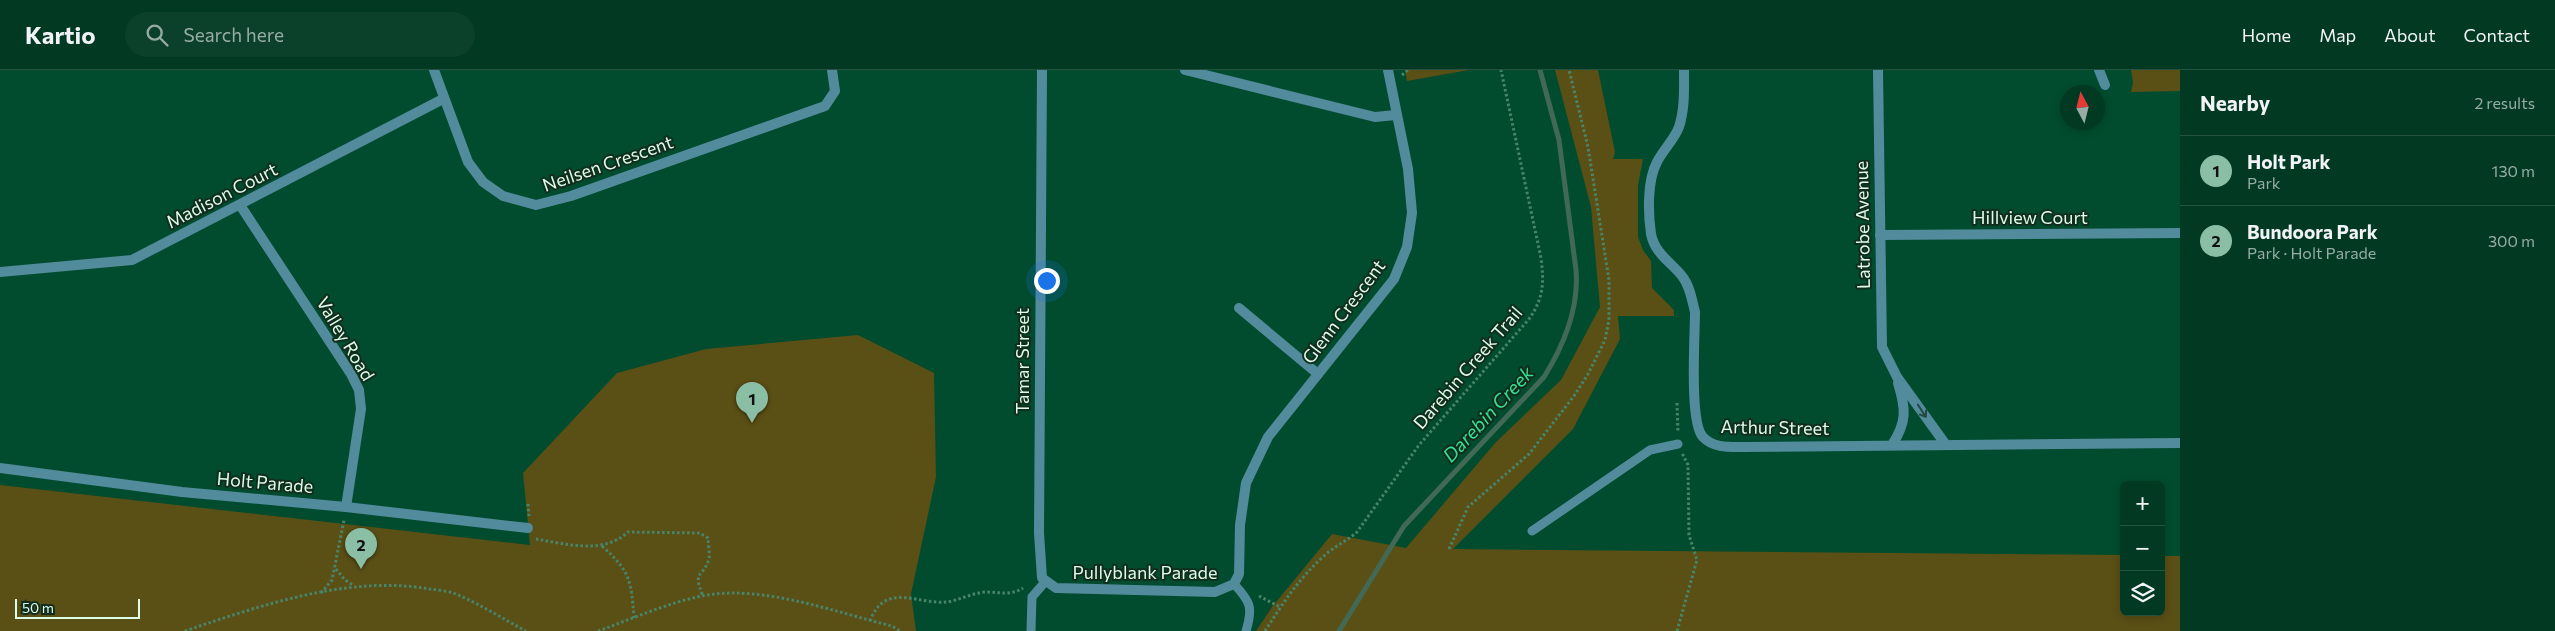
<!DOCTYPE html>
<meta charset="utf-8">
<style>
body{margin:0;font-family:Commissioner,sans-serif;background:#0b402a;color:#f1f3f6}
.controls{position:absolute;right:15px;bottom:15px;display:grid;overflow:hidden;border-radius:8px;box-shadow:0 2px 8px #0003}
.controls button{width:45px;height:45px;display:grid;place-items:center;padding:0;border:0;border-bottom:1px solid #235340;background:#013922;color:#f1f3f6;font:25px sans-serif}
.compass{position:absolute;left:2060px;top:15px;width:45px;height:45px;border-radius:50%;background:#013922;box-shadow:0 2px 8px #0003;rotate:353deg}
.scale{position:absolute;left:15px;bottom:12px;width:125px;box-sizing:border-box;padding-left:5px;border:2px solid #ddfde9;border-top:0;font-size:14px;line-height:18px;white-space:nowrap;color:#ddfde9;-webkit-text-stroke:4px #122c1e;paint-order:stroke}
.you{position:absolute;left:1046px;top:210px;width:18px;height:18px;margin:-12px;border:4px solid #fff;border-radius:50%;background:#1a73e8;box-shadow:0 0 0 8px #1a73e833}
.badge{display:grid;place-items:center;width:32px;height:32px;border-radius:50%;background:#8abfa5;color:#111;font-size:16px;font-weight:700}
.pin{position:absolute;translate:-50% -41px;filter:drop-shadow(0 1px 2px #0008)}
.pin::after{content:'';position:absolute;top:26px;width:18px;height:15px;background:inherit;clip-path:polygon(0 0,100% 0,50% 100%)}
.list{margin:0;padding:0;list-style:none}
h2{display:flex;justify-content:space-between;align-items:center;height:65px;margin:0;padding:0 20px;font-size:21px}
h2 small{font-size:16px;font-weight:400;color:#96aca5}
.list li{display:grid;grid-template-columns:32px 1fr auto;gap:15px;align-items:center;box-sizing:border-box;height:70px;padding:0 20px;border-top:1px solid #235340}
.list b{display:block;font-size:19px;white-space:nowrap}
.list p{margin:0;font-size:16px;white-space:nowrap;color:#96aca5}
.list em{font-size:16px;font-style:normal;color:#96aca5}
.icon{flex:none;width:28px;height:28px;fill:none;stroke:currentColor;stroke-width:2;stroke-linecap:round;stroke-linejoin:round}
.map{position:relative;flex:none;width:2180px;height:561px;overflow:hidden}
header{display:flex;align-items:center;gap:30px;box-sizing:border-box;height:70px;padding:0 25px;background:#013922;border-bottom:1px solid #235340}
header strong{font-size:24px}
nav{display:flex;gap:28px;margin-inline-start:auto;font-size:18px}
.search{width:350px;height:45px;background:#0b402a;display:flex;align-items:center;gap:12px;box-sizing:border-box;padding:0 18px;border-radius:28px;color:#96aca5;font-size:19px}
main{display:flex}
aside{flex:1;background:#013922}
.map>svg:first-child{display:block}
</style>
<header>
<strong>Kartio</strong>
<div class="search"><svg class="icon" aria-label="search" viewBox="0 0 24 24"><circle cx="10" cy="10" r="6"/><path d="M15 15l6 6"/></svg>Search here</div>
<nav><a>Home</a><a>Map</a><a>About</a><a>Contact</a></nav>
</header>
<main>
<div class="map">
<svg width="2180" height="561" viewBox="0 0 2180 561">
<rect width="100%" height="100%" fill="#014c2e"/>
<g fill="#5a4f15">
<polygon points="1405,0 1469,0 1407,11"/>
<polygon points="1555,0 1598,0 1615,82 1613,89 1643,89 1638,115 1638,167 1643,180 1651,191 1652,218 1674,240 1674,246 1618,246 1620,269 1573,359 1453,479 2124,485 2124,542 2161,542 2161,486 2180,486 2180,561 1256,561 1272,537 1332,464 1406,478 1496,372 1561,310 1600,237 1591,137"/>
<polygon points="2131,0 2180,0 2180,21 2131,22 2133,13"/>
<polygon points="858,265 934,303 936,407 911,524 916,561 0,561 0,415 530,475 523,403 617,303 706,279"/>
</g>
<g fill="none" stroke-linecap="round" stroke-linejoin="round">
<path stroke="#426956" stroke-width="5" d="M1339,561l65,-105 140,-149c20,-32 35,-70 32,-107l-17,-130 -19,-70"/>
<g stroke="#48856b" stroke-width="3" stroke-dasharray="2.5 2.5" stroke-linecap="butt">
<polyline points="1402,5 1408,0"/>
<polyline points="1677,333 1678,363"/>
<polyline points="528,434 529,446"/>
<path d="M536,469c30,5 67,16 92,-7l72,1 8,5c0,6 2,15 1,21 -6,19 -17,11 -6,37"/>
<path d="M602,476c29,26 29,35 32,72"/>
<polyline points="1449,479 1468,437 1529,384 1574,326 1588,304 1605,270 1609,250 1609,210 1588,77 1569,0"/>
<polyline points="336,499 344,509 354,516"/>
<polyline points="321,523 332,510 344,450"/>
<polyline points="1259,526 1280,537"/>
<path d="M870,551c15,-40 48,-16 77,-19 13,-2 25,-9 38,-10 13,0 26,4 38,-4"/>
<path d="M185,561c77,-26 163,-56 245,-42 8,1 18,2 26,5 24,10 47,25 70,37"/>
<path d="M598,561c34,-12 69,-28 104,-35 60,-12 132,16 190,30l8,5"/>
<path d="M1265,561c18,-28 35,-54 60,-76 10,-9 22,-14 32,-23l62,-87 110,-126c15,-21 15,-37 12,-61l-40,-188"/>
<polyline points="1677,561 1697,490 1689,465 1688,395 1682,383"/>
</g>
<g stroke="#528b9c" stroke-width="9">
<polyline points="1532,461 1650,380 1678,374"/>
<path d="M1234,514c17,18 19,24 12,47"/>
<polyline points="1031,561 1032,527 1045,512"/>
</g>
<g stroke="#528b9c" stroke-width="10">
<polyline points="434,0 468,92 483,112 503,126 536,135 571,126 825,36 835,21 832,0"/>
<polyline points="1042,0 1039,463 1042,508 1056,518 1215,522 1234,514 1239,504 1240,455 1246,413 1268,367 1394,209 1407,177 1412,143 1408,99 1388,0"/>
<polyline points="1185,0 1375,47 1396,45"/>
<path d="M1684,0c0,19 1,38 -5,57 -5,13 -16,23 -22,35 -10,19 -9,51 -6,72 4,20 20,28 31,42 8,10 10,24 13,36 0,23 -6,111 8,125 10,11 26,10 40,10l437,-4"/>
<polyline points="1878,0 1882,277 1897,307 1946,375"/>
<polyline points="2099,0 2105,15"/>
<polyline points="240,135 351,304 359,320 361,339 346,437"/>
<polyline points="1880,165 2180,163"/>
<polyline points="0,202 132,190 443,29"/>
<polyline points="1239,238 1318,304"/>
<path d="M1892,375c15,-23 14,-36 6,-62"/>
<polyline points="0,398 182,422 346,437 528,458"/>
</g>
</g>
<defs><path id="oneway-shaft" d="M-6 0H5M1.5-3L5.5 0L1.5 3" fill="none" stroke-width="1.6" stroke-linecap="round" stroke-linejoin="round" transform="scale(1.25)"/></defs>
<use stroke="#254844" href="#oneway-shaft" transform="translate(1922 341) rotate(57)"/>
<g text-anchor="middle" stroke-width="4" stroke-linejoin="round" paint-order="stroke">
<g font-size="18" fill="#ddfde9" stroke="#122c1e">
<text transform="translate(608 94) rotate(-19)" y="6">Neilsen Crescent</text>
<text transform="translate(222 126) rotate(-27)" y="6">Madison Court</text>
<text x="2030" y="154">Hillview Court</text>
<text transform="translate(1863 155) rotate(-91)" y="6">Latrobe Avenue</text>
<text transform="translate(1344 242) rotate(-53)" y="6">Glenn Crescent</text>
<text transform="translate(345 269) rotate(59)" y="6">Valley Road</text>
<text transform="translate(1023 291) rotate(-90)" y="6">Tamar Street</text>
<text transform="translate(1468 298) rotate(-49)" y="6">Darebin Creek Trail</text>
<text transform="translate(1775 358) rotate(1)" y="6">Arthur Street</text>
<text transform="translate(265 413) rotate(5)" y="6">Holt Parade</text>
<text x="1145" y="509">Pullyblank Parade</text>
</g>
<g font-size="19" font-style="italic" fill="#35e095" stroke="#122c1e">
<text transform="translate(1488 344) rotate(-47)" y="7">Darebin Creek</text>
</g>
</g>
</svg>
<div class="controls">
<button>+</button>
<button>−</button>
<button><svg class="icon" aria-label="layers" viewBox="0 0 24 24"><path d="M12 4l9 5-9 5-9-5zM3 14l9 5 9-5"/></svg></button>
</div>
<svg class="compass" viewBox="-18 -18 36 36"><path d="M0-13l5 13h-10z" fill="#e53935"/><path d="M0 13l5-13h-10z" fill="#96aca5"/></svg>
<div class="scale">50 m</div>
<div class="you"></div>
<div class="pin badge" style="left:752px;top:353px">1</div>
<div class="pin badge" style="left:361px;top:499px">2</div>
</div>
<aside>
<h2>Nearby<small>2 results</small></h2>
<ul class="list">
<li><span class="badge">1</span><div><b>Holt Park</b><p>Park</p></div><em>130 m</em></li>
<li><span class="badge">2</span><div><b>Bundoora Park</b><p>Park · Holt Parade</p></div><em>300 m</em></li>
</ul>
</aside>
</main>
